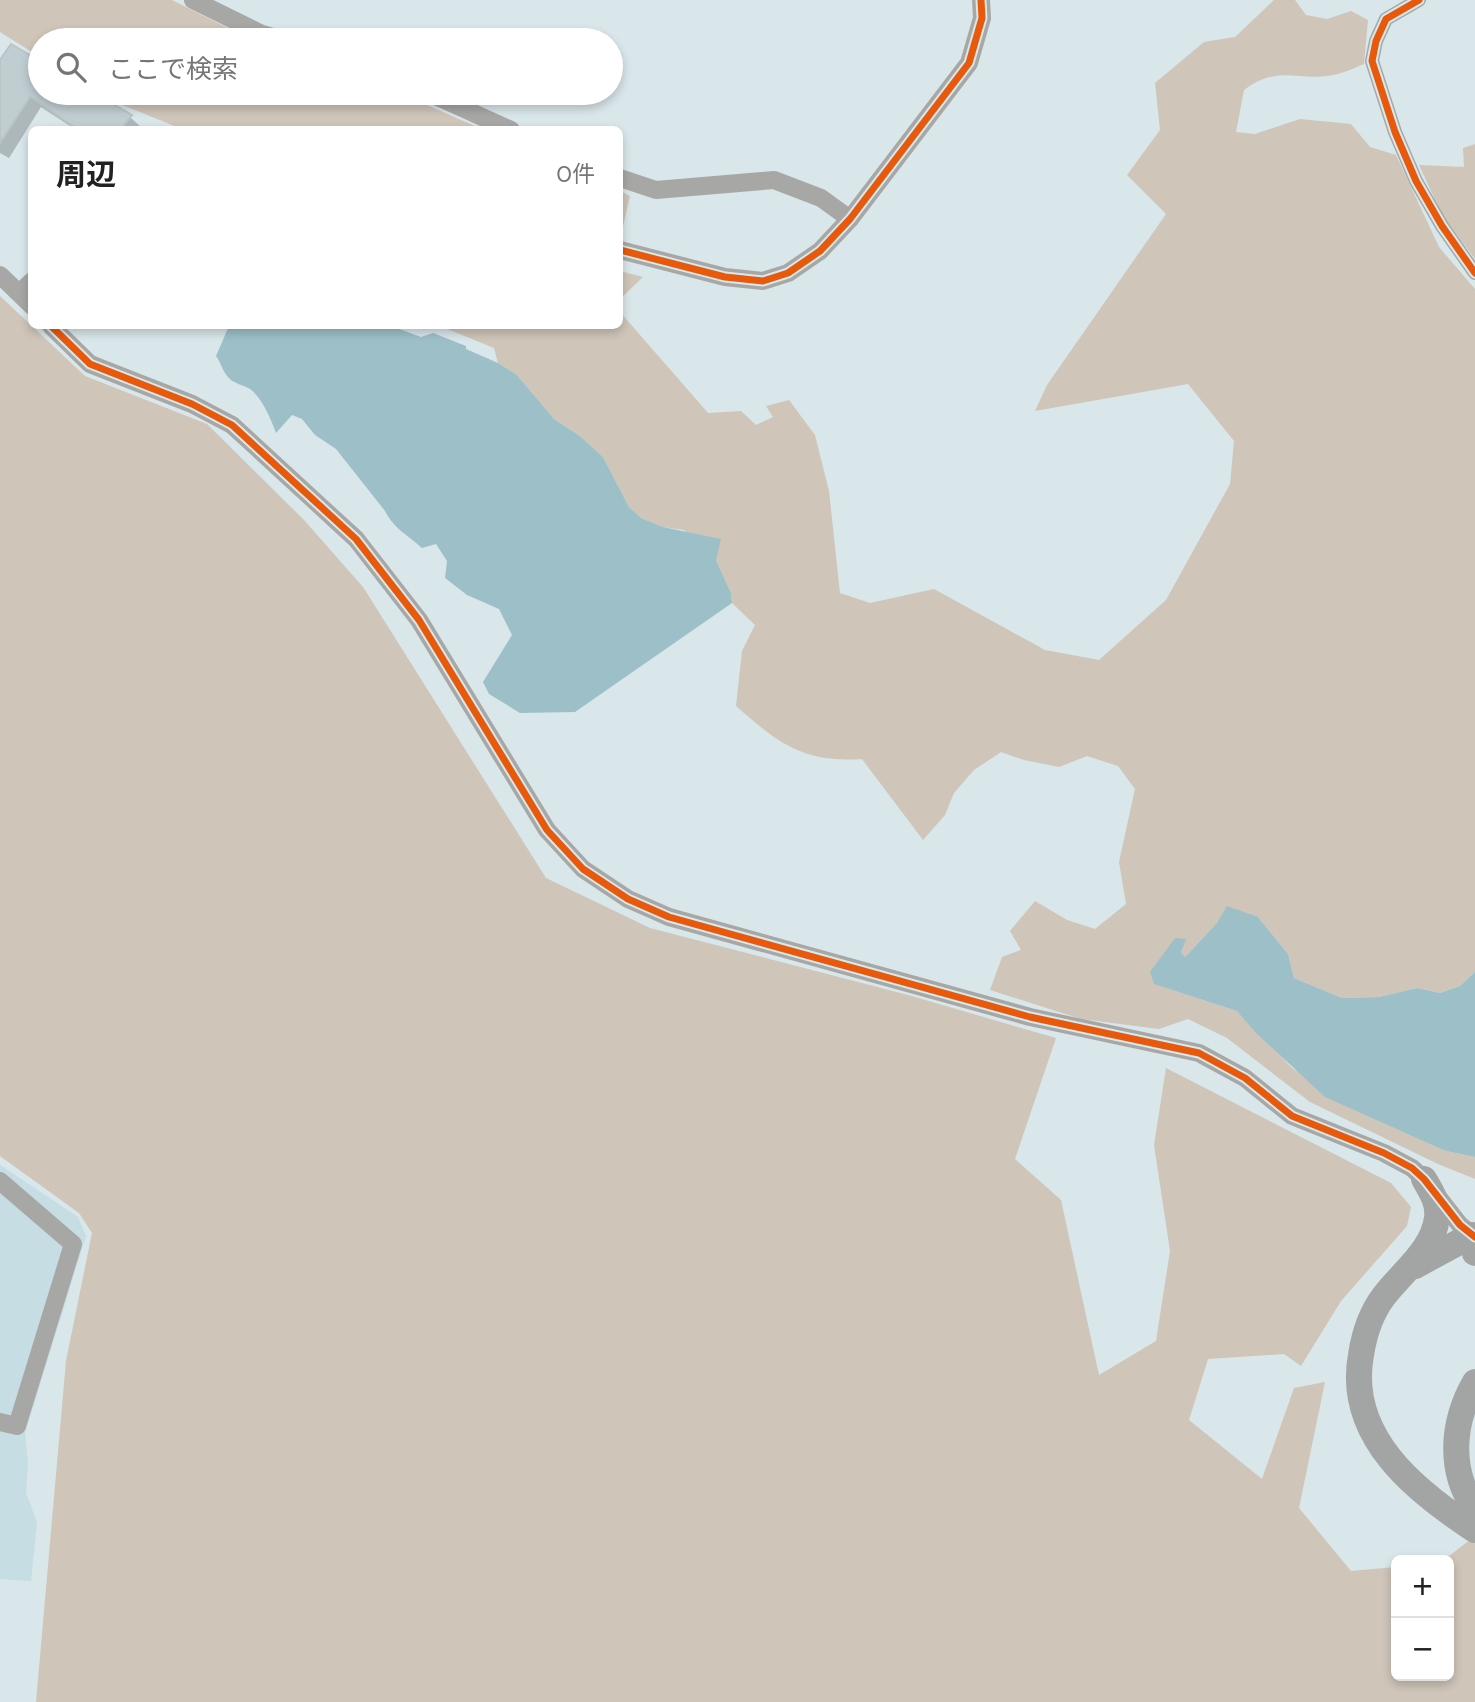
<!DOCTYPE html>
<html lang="ja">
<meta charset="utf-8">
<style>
body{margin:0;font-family:"DM Sans","Noto Sans JP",sans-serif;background:#f6f6f6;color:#222}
.controls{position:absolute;right:21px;bottom:21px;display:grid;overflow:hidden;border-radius:10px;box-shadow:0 4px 10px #0003}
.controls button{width:63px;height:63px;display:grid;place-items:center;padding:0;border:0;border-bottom:2px solid #e0e0e0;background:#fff;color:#222;font:35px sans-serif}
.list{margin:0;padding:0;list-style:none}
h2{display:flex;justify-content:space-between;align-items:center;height:91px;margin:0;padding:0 28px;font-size:30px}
h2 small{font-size:23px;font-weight:400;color:#767676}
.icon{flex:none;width:38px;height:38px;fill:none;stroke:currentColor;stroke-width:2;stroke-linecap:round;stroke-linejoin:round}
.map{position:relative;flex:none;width:1475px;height:1702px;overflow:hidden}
.search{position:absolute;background:#fff;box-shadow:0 4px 10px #0003;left:28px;top:28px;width:595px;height:77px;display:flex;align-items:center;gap:18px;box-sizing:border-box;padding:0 24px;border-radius:38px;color:#767676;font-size:26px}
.panel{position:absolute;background:#fff;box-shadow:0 4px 10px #0003;left:28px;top:126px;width:595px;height:203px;border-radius:10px}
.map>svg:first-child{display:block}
</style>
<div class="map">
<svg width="1475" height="1702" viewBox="0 0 1475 1702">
<rect width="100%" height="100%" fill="#d9e6ea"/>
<polygon fill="#c6dde3" points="0,1165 78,1217 86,1236 25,1433 28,1463 26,1493 37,1522 31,1581 0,1579"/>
<g fill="#cfc5b9">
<polygon points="0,0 172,0 252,40 40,40 40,57 0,32"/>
<path d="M1274,0h21l11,15 21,4 24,-8 17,9 -4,44c-10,4 -20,9 -31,11 -34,7 -55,-11 -89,15l-8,42 19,2 45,-15 51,5 19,23 26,8 43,92 36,42v683l-15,14 -20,7 -23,-5 -38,9 -37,1 -48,-20 -6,-24 -30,-37 -41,6 -32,34 -4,-5 -26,32 82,27 56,58 153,82 29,6v22l-37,-15 -128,-62 -83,-64 -39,-19 -29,10 -78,-10 -91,-29 12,-33 19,-7 -11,-19 25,-30 32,19 28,9 31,-25 -7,-42 16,-73 -17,-23 -31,-10 -28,11 -35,-7 -23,-8 -27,18 -20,23 -9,22 -22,25 -61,-81c-59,4 -84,-16 -126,-53l6,-55 13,-26 -23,-22 -1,-10 -15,-33 -32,-30 -21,-3 -22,-9 -12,-11 -26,-50 -23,-21 -26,-17 -37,-44 -19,-12 -4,-15 -54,-22h180v-14l88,101 33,-2 15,14 17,-8 -7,-11 23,-6 26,35 14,56 11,102 30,10 64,-14 111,61 54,10 67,-60 64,-116 4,-43 -46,-57 -153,27 12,-26 119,-171 -39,-39 33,-45 -5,-47 49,-41 31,-5z"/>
<polygon points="99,93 399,93 482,129 182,129 110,100"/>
<polygon points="1475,144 1475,259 1442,215 1419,165 1464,167 1463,148"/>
<polygon points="620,191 630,196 621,235 620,235"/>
<polygon points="620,271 643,277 620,299"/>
<polygon points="0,296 85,376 207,424 304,520 363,587 546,878 650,928 908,995 1056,1038 1015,1159 1061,1200 1099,1375 1156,1341 1170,1251 1154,1145 1166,1068 1391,1183 1411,1207 1407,1226 1341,1301 1301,1366 1284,1354 1208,1359 1189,1420 1262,1479 1294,1388 1325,1382 1299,1508 1351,1571 1396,1567 1396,1676 1449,1676 1449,1560 1444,1560 1471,1539 1475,1541 1475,1702 36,1702 66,1361 92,1233 79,1213 0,1156"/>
</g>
<g fill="#9dc0c8">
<path d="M229,326h162l30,11 12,-4 33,13v3l32,14 19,12 37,44 26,17 23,21 26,50 12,11 22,9 58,12 -5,21 15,33 1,10 -157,109 -55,1 -31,-19 -6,-12 29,-47 -13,-26 -32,-14 -22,-17 2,-17 -11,-17 -14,4c-14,-13 -28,-19 -37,-37l-49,-62 -21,-14 -13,-16 -10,-4 -16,18c-5,-14 -14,-35 -26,-44 -6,-4 -15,-5 -20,-10 -8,-7 -8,-15 -14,-23z"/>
<polygon points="1227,906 1258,917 1288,954 1294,978 1342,998 1379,997 1417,988 1440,993 1460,986 1475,972 1475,1157 1446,1151 1325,1097 1256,1033 1237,1011 1154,984 1150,972 1175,938 1186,939 1181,952 1185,957 1217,923"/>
</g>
<polygon fill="#0003" points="11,46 40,63 40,93 90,93 130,117 142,128 140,130 76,130 41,107 9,158 0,153 0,63"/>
<polygon fill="#c0ced2" stroke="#bac4c7" stroke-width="2" points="11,44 40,61 40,93 94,93 132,115 120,130 79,130 30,97 0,143 0,60"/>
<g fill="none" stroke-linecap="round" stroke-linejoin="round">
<polyline stroke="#a7a8a6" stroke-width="14" points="1419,0 1386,19 1376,41 1372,61 1395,132 1416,181 1442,226 1475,273"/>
<g stroke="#a7a8a6" stroke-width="18">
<polyline points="193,0 262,34 283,40"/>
<polyline points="429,93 511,130"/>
<polyline points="620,178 656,190 774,180 821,198 850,219"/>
<polyline points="620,250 725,277 763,281 788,273 820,251 850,219 969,63 982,18 981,0"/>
<polyline points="0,275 32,306"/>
<polyline points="19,293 32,281"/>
<polyline points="51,326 90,364 192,404 232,425 356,539 419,620 547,830 583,869 628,899 669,917 1030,1017 1199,1053 1245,1078 1292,1116 1384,1153 1412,1168 1424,1179 1460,1225 1475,1237"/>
<polyline points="0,1181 73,1244 17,1426 0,1422"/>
</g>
<g stroke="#a2a5a4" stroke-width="26">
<path d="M1424,1179c7,12 15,24 13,39 -4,32 -35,54 -53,78 -13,17 -20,39 -23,59 -15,81 54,136 114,175"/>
<polyline points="1415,1266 1472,1235 1475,1253"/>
<path d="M1475,1382c-23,40 -27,88 0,127"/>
</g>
<g stroke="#d3eaf0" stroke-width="11">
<g id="cycleway">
<polyline points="1419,0 1386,19 1376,41 1372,61 1395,132 1416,181 1442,226 1475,273"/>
<polyline points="620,250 725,277 763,281 788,273 820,251 850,219 969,63 982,18 981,0"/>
<polyline points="51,326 90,364 192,404 232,425 356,539 419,620 547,830 583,869 628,899 669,917 1030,1017 1199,1053 1245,1078 1292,1116 1384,1153 1412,1168 1424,1179 1460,1225 1475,1237"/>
</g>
</g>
<use href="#cycleway" stroke="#e8590c" stroke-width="7"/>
</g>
</svg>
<div class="controls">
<button>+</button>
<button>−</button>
</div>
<div class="search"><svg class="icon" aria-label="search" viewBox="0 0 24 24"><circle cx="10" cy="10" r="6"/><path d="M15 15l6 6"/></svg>ここで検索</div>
<section class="panel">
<h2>周辺<small>0件</small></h2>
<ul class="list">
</ul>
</section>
</div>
